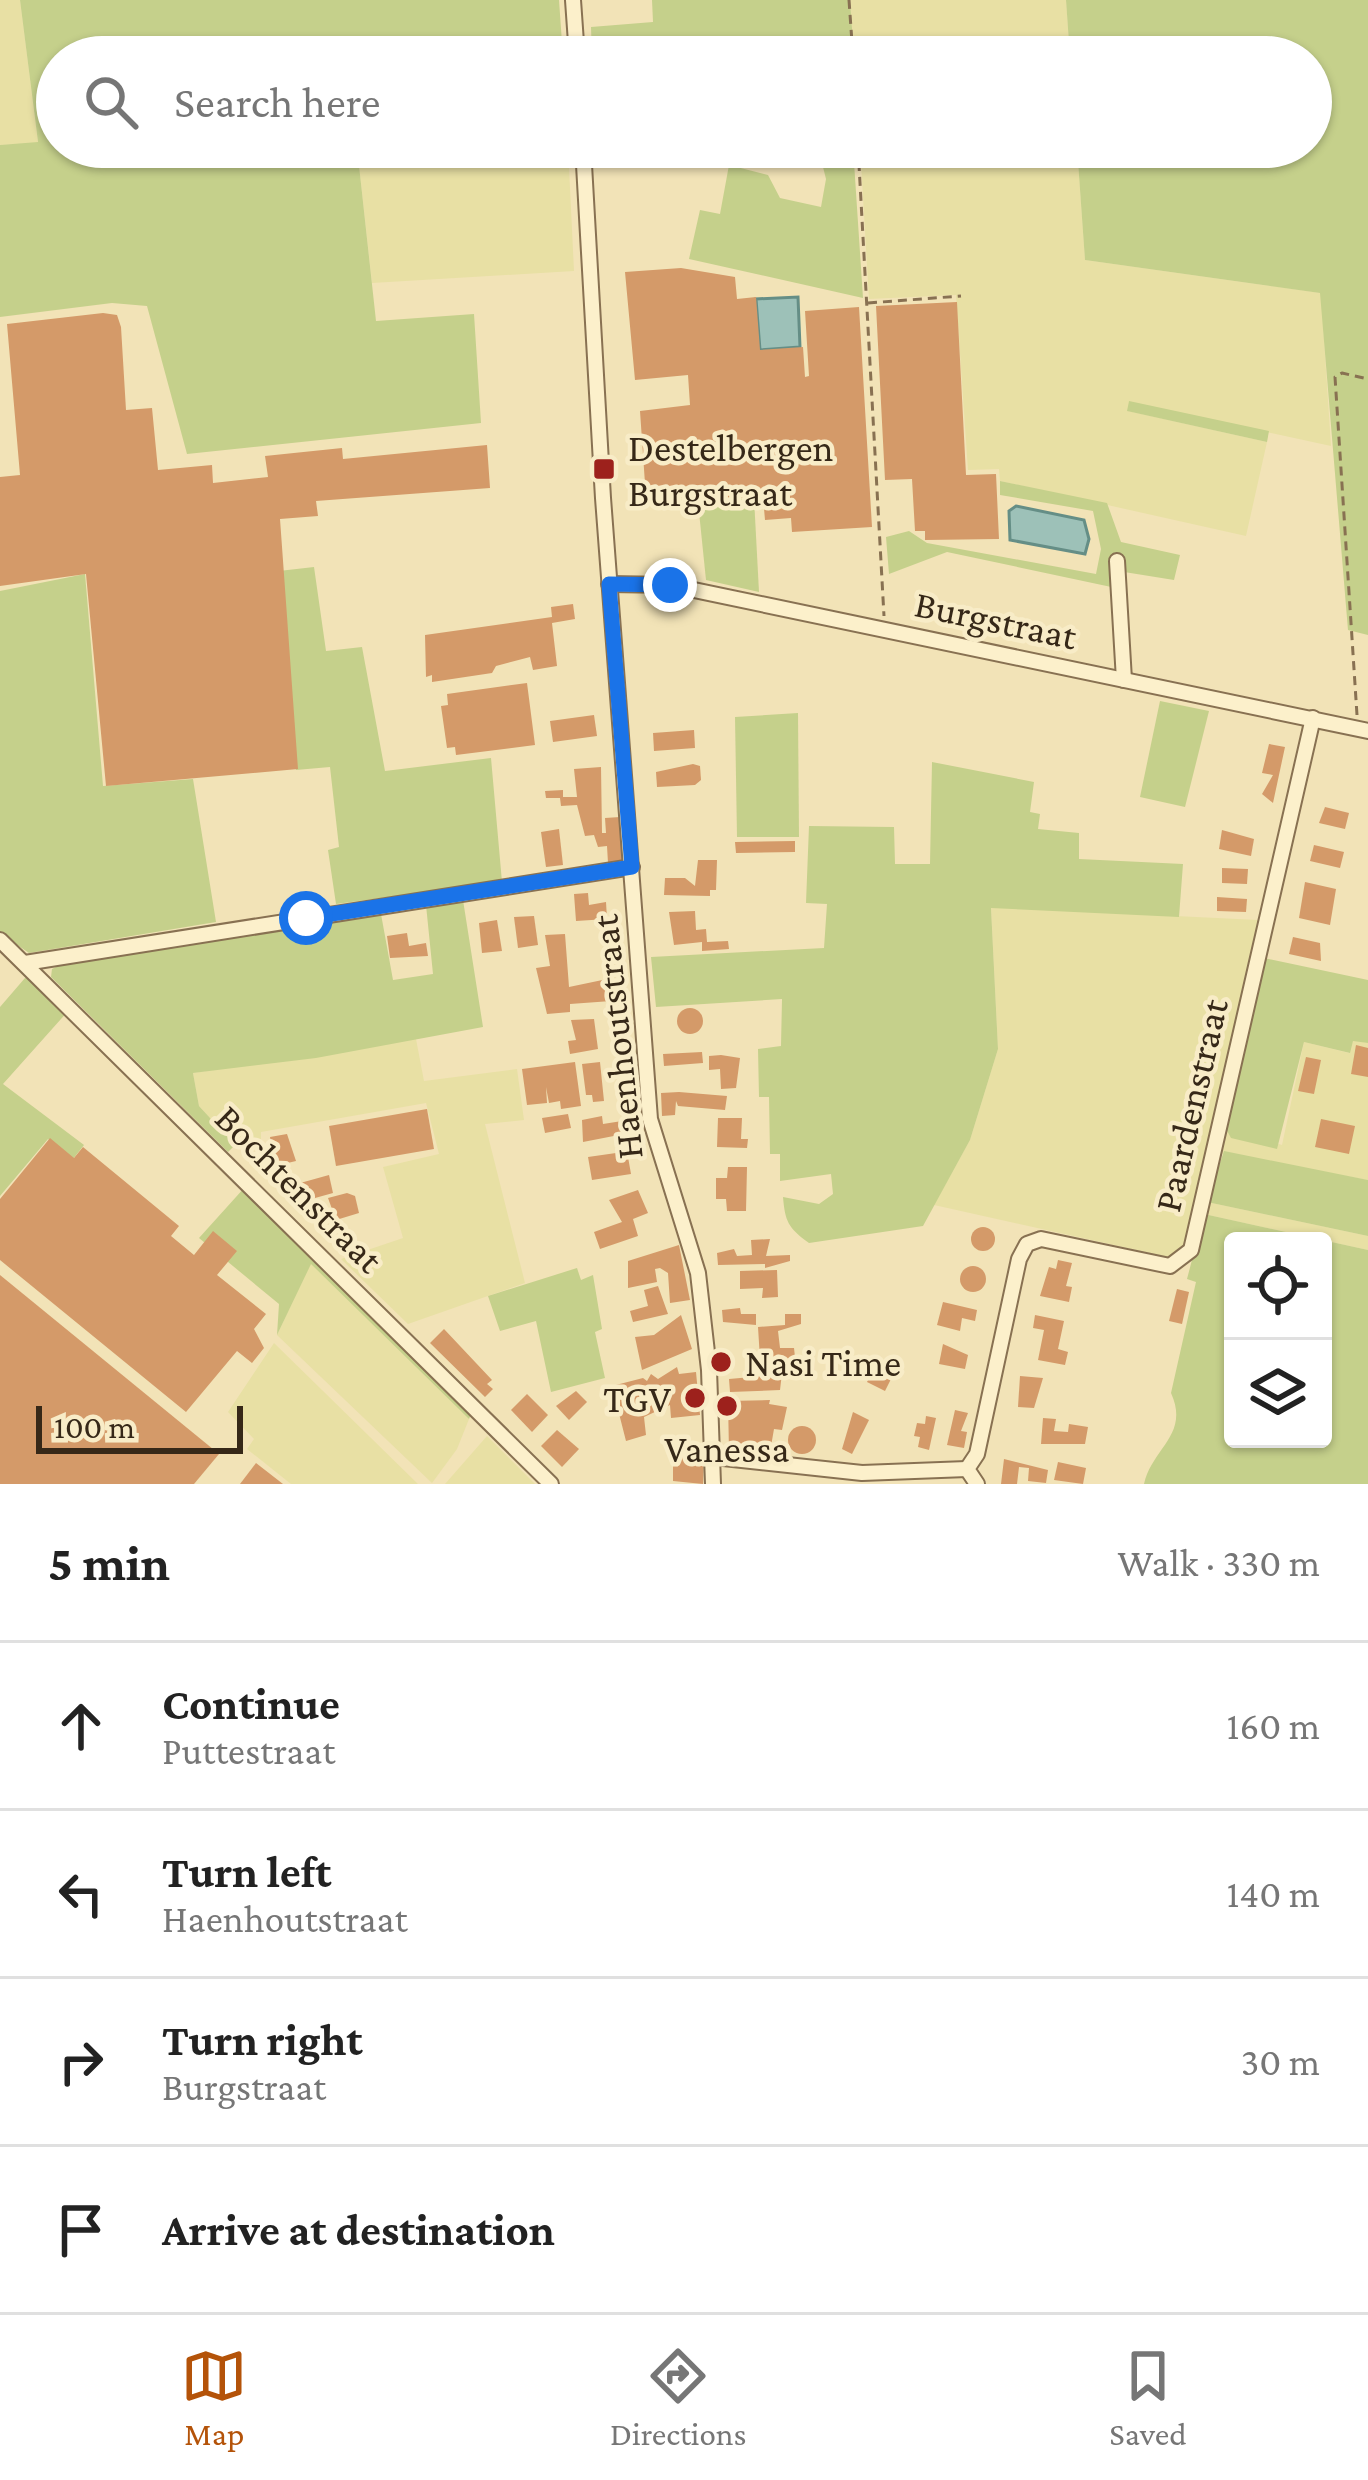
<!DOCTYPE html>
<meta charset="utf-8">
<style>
body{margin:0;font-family:"Crimson Pro",serif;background:#f6f6f6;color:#222}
.controls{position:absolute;right:36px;bottom:36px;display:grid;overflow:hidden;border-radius:12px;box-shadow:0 3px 9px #0004}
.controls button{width:108px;height:108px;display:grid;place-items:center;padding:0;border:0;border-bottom:3px solid #e0e0e0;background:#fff;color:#222;font:60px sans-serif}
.scale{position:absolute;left:36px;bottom:30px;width:207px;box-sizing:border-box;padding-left:12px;border:6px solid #362818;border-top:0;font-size:33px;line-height:42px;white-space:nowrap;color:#362818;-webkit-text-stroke:9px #f8ecc7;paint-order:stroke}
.stop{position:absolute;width:36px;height:36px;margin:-27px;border:9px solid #1a73e8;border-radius:50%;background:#fff}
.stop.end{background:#1a73e8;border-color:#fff;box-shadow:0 3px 12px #0008}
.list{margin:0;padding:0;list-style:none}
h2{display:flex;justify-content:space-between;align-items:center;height:156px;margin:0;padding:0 48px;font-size:51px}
h2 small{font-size:39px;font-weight:400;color:#767676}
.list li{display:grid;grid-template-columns:78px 1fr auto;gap:36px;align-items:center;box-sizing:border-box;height:168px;padding:0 48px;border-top:3px solid #e0e0e0}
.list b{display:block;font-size:45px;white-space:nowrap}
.list p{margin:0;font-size:39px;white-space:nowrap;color:#767676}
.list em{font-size:39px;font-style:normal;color:#767676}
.icon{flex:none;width:66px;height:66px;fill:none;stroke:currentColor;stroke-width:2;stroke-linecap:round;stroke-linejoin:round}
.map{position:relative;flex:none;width:1368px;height:1484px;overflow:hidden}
.search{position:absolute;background:#fff;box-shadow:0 3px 9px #0004;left:36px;right:36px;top:36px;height:132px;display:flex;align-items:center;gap:30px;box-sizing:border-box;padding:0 42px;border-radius:66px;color:#767676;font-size:45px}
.sheet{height:828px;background:#fff}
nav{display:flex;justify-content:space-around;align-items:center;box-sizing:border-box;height:168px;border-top:3px solid #e0e0e0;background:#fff;font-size:33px;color:#767676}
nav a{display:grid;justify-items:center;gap:6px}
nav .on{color:#b45309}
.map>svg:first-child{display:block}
</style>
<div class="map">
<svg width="1368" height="1484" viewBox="0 0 1368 1484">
<rect width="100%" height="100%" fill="#f2e3b7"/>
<g fill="#e8e0a4">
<polygon points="0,0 20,0 38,143 0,145"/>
<polygon points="850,0 1066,0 1070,57 854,57"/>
<polygon points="357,147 568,147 574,271 372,283"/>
<polygon points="860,147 1077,147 1085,260 1321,293 1331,446 1129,402 1128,411 1267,442 1246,536 1000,481 999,469 968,470 956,295 869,299"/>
<polygon points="991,907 1258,920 1183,1249 1172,1258 934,1205 970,1140 998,1049"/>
<polygon points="416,1039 424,1081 517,1069 524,1120 485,1124 525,1283 408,1324 341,1259 403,1238 383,1167 439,1154 426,1103 261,1132 261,1141 235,1145 199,1106 193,1073"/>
<polygon points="1353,1040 1368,1043 1368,1180 1219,1153 1225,1127 1282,1145 1304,1042 1349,1053"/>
<polygon points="1207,1202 1368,1236 1368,1250 1204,1214"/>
<polygon points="311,1263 469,1419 457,1449 432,1483 277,1335"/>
<polygon points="274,1343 418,1484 291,1484 247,1449 254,1439 228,1412"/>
<polygon points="487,1436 535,1484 445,1484"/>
</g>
<g fill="#c5d08b" fill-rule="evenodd">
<polygon points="20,0 559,0 563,57 57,57 57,147 357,147 376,321 474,314 481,423 187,454 147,306 112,303 0,317 0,145 38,142"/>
<polygon points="652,0 850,0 854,57 592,57 591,27 653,22"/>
<polygon points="1066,0 1368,0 1368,635 1348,630 1320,293 1085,260 1077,147 1311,147 1311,57 1070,57"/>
<polygon points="818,147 853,147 863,298 689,259 700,210 720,214 729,165 768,175 780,198 821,207 826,179"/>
<polygon points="1129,401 1269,431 1267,442 1127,411"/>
<polygon points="1000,481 1107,503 1121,542 1180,555 1174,580 1118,571 1116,588 947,552 889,574 886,537 909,531 927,543 1096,574 1101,549 1093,511 1000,495"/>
<polygon points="754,498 759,592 706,580 698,502"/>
<polygon points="314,567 326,651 362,647 385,771 491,758 502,882 336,904 328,850 339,847 330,767 296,770 279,571"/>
<polygon points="85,574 103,786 193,779 216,922 29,953 0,933 0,591"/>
<polygon points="1160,701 1209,711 1185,807 1140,797"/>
<polygon points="798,713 799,837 737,837 735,717"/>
<path d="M932,762l102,20 -4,30 10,2 -2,15 41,4v26l104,5 -4,53 -188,-9 7,141 -28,91 -47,86 -114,17c-21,-15 -24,-22 -26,-46l36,7 14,-10 -2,-20 -51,7v-27h-10l-1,-57h-10l-1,-48 23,-3 1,-47 -126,8 -5,-50 173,-9 3,-44 -21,-1 3,-77 85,1 1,37h35z"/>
<polygon points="463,900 483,1027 316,1058 193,1073 199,1106 235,1145 228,1152 51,977 52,969 66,962 381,914 393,980 433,974 426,905"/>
<polygon points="1264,958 1368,980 1368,1043 1353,1041 1350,1053 1304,1042 1277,1149 1231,1138 1225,1127"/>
<polygon points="25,978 35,979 69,1010 3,1084 84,1145 73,1159 48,1139 0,1196 0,1007"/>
<polygon points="1224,1151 1368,1180 1368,1236 1207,1202"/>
<polygon points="245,1187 472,1412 469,1419 311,1264 277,1335 279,1304 199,1238"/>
<path d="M1204,1214l164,36v234h-224c8,-36 46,-49 27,-91l25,-111 -9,-3zM1233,1241h90v198h-90z"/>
<polygon points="577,1268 581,1280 593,1275 602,1329 595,1332 605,1378 551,1392 536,1321 500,1331 488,1296"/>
</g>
<g fill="#9dc1b8" stroke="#658e86" stroke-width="3">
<polygon points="798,297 800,347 760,350 756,299"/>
<polygon points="1016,506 1084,520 1089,539 1085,554 1010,540 1009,511"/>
</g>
<g fill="#d49a69">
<polygon points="681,268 735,277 737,299 756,297 760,350 803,347 805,377 809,376 805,311 859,307 872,527 792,532 791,518 765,520 763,497 646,498 640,411 690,405 688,375 635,380 625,272"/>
<polygon points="957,302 966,475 996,474 999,539 925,540 925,531 915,531 912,479 885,480 876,306"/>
<polygon points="103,313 117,315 121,327 126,410 152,408 158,470 212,465 213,483 268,477 265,456 342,448 343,459 487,445 490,488 316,501 318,516 280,519 298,769 106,786 86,574 0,586 0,477 20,475 7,324"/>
<polygon points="573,604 575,619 552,623 557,666 533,670 530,657 496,666 492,673 432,682 432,675 426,677 425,635 552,617 551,607"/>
<polygon points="527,683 535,745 456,755 455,747 447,748 441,706 448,705 447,694"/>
<polygon points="594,715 597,736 553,742 550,721"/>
<polygon points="694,730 695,748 654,751 653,733"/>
<polygon points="1269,744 1285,747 1273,803 1262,794 1273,775 1262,773"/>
<polygon points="693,764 700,766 701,780 695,785 657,787 656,772"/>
<polygon points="601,767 602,833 606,833 605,818 620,817 623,862 608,863 607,846 598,847 594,835 585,836 577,805 561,806 560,798 546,798 545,791 563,790 563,797 577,797 574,769"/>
<polygon points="1325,807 1349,813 1345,829 1319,823"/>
<polygon points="559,829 563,865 546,867 541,832"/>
<polygon points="1222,830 1254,839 1251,856 1219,849"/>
<polygon points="795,841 795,852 736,853 735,842"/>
<polygon points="1314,845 1344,852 1340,868 1310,861"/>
<polygon points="698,860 717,860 716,890 710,890 710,896 664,895 665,878 685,878 695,886"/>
<polygon points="1222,868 1248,869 1247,884 1222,883"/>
<polygon points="1305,882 1336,889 1330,925 1299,918"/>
<polygon points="588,893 589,905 606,902 607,919 576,921 574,894"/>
<polygon points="1217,897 1247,899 1246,912 1217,911"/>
<polygon points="695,911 696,930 706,929 707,942 728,941 729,949 702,951 702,942 674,945 669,912"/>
<polygon points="534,916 538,945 518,948 514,917"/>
<polygon points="497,920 502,951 482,953 479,923"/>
<polygon points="407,933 409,946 426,943 428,956 390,958 387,936"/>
<polygon points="565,934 569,987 612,978 612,983 624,982 625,1000 570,1004 570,1012 547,1014 536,968 550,966 545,935"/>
<polygon points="1293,937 1320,943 1321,961 1289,954"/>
<circle cx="690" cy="1021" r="13"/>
<polygon points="594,1019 598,1049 570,1054 568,1041 576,1040 571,1020"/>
<polygon points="1356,1045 1368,1048 1368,1077 1351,1074"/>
<polygon points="702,1052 703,1063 664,1066 663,1054"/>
<polygon points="721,1055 740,1058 736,1088 721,1089 720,1069 709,1070 709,1056"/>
<polygon points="1306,1057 1321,1060 1314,1094 1298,1091"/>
<polygon points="575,1062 581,1106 561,1109 560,1101 549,1103 546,1087 547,1103 527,1105 522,1069"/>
<polygon points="600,1062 604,1101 593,1102 592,1095 586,1095 582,1064"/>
<polygon points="679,1092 727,1096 725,1110 678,1106 676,1101 675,1115 662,1116 661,1093"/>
<polygon points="427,1109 434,1149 336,1166 329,1126"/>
<polygon points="568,1114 571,1128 545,1133 542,1118"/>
<polygon points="602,1116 603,1124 622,1121 624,1134 583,1142 582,1120"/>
<polygon points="718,1118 742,1118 741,1139 748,1139 747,1148 717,1147"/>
<polygon points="1321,1119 1355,1126 1349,1154 1315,1147"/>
<polygon points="287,1134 296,1161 275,1166 270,1137"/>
<polygon points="50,1138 74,1158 83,1147 179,1226 171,1236 194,1255 213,1231 237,1251 217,1275 266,1314 254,1329 264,1348 252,1363 237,1351 186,1412 0,1260 0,1199"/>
<polygon points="616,1153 617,1159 628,1157 631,1174 592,1180 588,1157"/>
<polygon points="728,1167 747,1167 746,1211 727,1211 726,1199 716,1199 716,1178 727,1178"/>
<polygon points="329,1175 333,1193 297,1203 293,1185"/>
<polygon points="638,1190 648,1213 633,1219 638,1236 600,1249 594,1232 622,1222 609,1200"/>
<polygon points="347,1193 355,1196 359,1213 336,1220 328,1198"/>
<circle cx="983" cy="1239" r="12"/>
<polygon points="770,1239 766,1256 790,1255 790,1261 765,1268 765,1264 718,1265 717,1253 734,1249 737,1256 752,1255 751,1240"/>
<polygon points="679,1245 690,1300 670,1303 668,1273 660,1268 655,1269 657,1282 628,1288 628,1261"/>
<polygon points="1058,1260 1072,1263 1066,1286 1072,1287 1069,1302 1040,1296 1049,1267 1056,1269"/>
<circle cx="973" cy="1279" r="13"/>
<polygon points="777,1270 778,1297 762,1298 763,1288 740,1289 740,1271"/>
<polygon points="0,1275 219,1454 194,1484 0,1484"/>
<polygon points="658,1286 668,1314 633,1322 630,1311 648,1306 644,1290"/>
<polygon points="1177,1289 1189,1292 1182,1324 1169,1321"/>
<polygon points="943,1302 977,1310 975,1321 962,1318 960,1331 937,1325"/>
<polygon points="740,1308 741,1314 756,1314 756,1325 723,1322 722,1310"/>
<polygon points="785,1314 801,1314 801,1324 778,1331 780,1348 794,1348 795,1357 814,1358 815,1370 782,1373 780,1390 730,1392 729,1379 763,1376 765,1358 760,1359 758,1327 785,1325"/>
<polygon points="681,1315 692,1349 642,1370 635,1337 654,1335"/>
<polygon points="1035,1315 1064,1321 1058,1349 1068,1352 1065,1365 1038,1360 1044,1330 1033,1328"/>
<polygon points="444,1329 492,1380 487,1384 493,1389 485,1397 430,1343"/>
<polygon points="943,1344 968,1355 965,1369 939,1364"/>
<polygon points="875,1366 893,1375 885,1391 867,1382"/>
<polygon points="677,1367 679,1374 696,1372 700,1415 671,1418 670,1405 644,1417 646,1435 626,1441 612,1386 643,1378 647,1381 651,1374 658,1379"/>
<polygon points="1020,1376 1043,1378 1034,1408 1018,1407"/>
<polygon points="576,1391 587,1402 569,1420 556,1406"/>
<polygon points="527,1394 548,1415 532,1432 511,1410"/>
<polygon points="770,1400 769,1404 787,1407 782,1430 774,1429 770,1452 729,1452 728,1401"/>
<polygon points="955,1410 968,1413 961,1431 967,1432 964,1448 947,1445"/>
<polygon points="853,1412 869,1420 852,1454 842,1449"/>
<polygon points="926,1416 936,1418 929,1450 918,1447 920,1437 914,1436 917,1423 925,1424"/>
<polygon points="1043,1418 1056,1419 1054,1431 1068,1432 1069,1424 1088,1427 1085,1444 1041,1444"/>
<circle cx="802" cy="1440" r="14"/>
<polygon points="557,1430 579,1449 562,1467 541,1446"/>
<polygon points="673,1455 704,1459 703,1484 673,1481"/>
<polygon points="1004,1459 1048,1470 1046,1483 1028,1481 1029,1468 1019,1467 1017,1484 1001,1484"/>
<polygon points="1058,1462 1086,1468 1083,1484 1054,1480"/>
<polygon points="256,1463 283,1484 240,1484"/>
</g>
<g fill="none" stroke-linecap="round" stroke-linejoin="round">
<g stroke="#887152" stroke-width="18">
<g id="minor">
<polyline points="573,0 577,57"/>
<polyline points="583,147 603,498 650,1119 698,1273 709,1370 713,1484"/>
<polyline points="1117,561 1124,680"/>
<polyline points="609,584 670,585 1368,731"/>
<polyline points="0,940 551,1484"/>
<polyline points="25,963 632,867"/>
<polyline points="714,1457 862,1473 967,1469"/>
<polyline points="977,1484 967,1469 977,1454 1019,1259 1027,1244 1041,1239 1170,1266 1191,1250 1313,718"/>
</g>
</g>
<g stroke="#887152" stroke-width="3" stroke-dasharray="9 6" stroke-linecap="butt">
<polyline points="849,0 853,57"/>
<polyline points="858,147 884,616"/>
<polyline points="868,303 961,296"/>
<polyline points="1357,715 1335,377 1342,373 1368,379"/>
</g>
<use href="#minor" stroke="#fcf0cb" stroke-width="14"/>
</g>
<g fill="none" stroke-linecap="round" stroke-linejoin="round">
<polyline stroke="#1a73e8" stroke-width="15" points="306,918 632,867 609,584 670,585"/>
</g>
<g fill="#9d211c" stroke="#f8ecc7" stroke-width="4.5">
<rect x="592" y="457" width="24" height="24" rx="6"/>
<circle cx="721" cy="1362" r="12"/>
<circle cx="695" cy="1398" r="12"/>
<circle cx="727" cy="1406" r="12"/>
</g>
<g text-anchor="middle" stroke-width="9" stroke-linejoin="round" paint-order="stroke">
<g font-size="39" fill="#362818" stroke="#f8ecc7" text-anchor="start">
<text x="628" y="461">Destelbergen<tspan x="628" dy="45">Burgstraat</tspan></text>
<text x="745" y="1376">Nasi Time</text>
<text x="671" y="1412" text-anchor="end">TGV</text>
<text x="727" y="1462" text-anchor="middle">Vanessa</text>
</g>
<g font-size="39" fill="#362818" stroke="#f8ecc7">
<text transform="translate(996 619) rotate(12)" y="14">Burgstraat</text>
<text transform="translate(616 1037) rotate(-96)" y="14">Haenhoutstraat</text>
<text transform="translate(1190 1105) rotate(-77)" y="14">Paardenstraat</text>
<text transform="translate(300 1188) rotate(45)" y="14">Bochtenstraat</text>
</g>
</g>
</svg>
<div class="controls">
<button><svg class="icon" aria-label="locate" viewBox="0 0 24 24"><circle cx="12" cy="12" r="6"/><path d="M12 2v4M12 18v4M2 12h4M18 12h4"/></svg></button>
<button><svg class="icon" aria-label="layers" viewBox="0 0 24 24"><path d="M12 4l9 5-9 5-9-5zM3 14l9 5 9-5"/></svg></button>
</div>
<div class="scale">100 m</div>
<div class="stop" style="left:306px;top:918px"></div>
<div class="stop end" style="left:670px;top:585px"></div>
<div class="search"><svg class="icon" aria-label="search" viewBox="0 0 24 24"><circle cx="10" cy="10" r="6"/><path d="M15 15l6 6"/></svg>Search here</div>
</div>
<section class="sheet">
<h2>5 min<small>Walk · 330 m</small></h2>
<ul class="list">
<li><svg class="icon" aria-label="ahead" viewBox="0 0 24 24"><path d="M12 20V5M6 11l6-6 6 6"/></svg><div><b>Continue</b><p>Puttestraat</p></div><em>160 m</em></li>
<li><svg class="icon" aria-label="left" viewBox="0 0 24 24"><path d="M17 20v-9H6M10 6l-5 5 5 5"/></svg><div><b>Turn left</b><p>Haenhoutstraat</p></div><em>140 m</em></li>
<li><svg class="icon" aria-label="right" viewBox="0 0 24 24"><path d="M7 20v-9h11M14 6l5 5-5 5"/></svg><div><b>Turn right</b><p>Burgstraat</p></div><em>30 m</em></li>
<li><svg class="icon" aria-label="arrive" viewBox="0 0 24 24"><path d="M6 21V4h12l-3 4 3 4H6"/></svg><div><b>Arrive at destination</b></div></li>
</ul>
</section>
<nav>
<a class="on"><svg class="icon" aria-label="map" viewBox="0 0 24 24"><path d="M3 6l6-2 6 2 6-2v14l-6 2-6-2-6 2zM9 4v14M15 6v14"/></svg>Map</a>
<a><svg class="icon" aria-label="directions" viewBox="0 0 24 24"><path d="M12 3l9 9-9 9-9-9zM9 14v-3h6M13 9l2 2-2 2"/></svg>Directions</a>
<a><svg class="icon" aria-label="saved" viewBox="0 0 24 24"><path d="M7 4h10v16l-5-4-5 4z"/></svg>Saved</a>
</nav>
